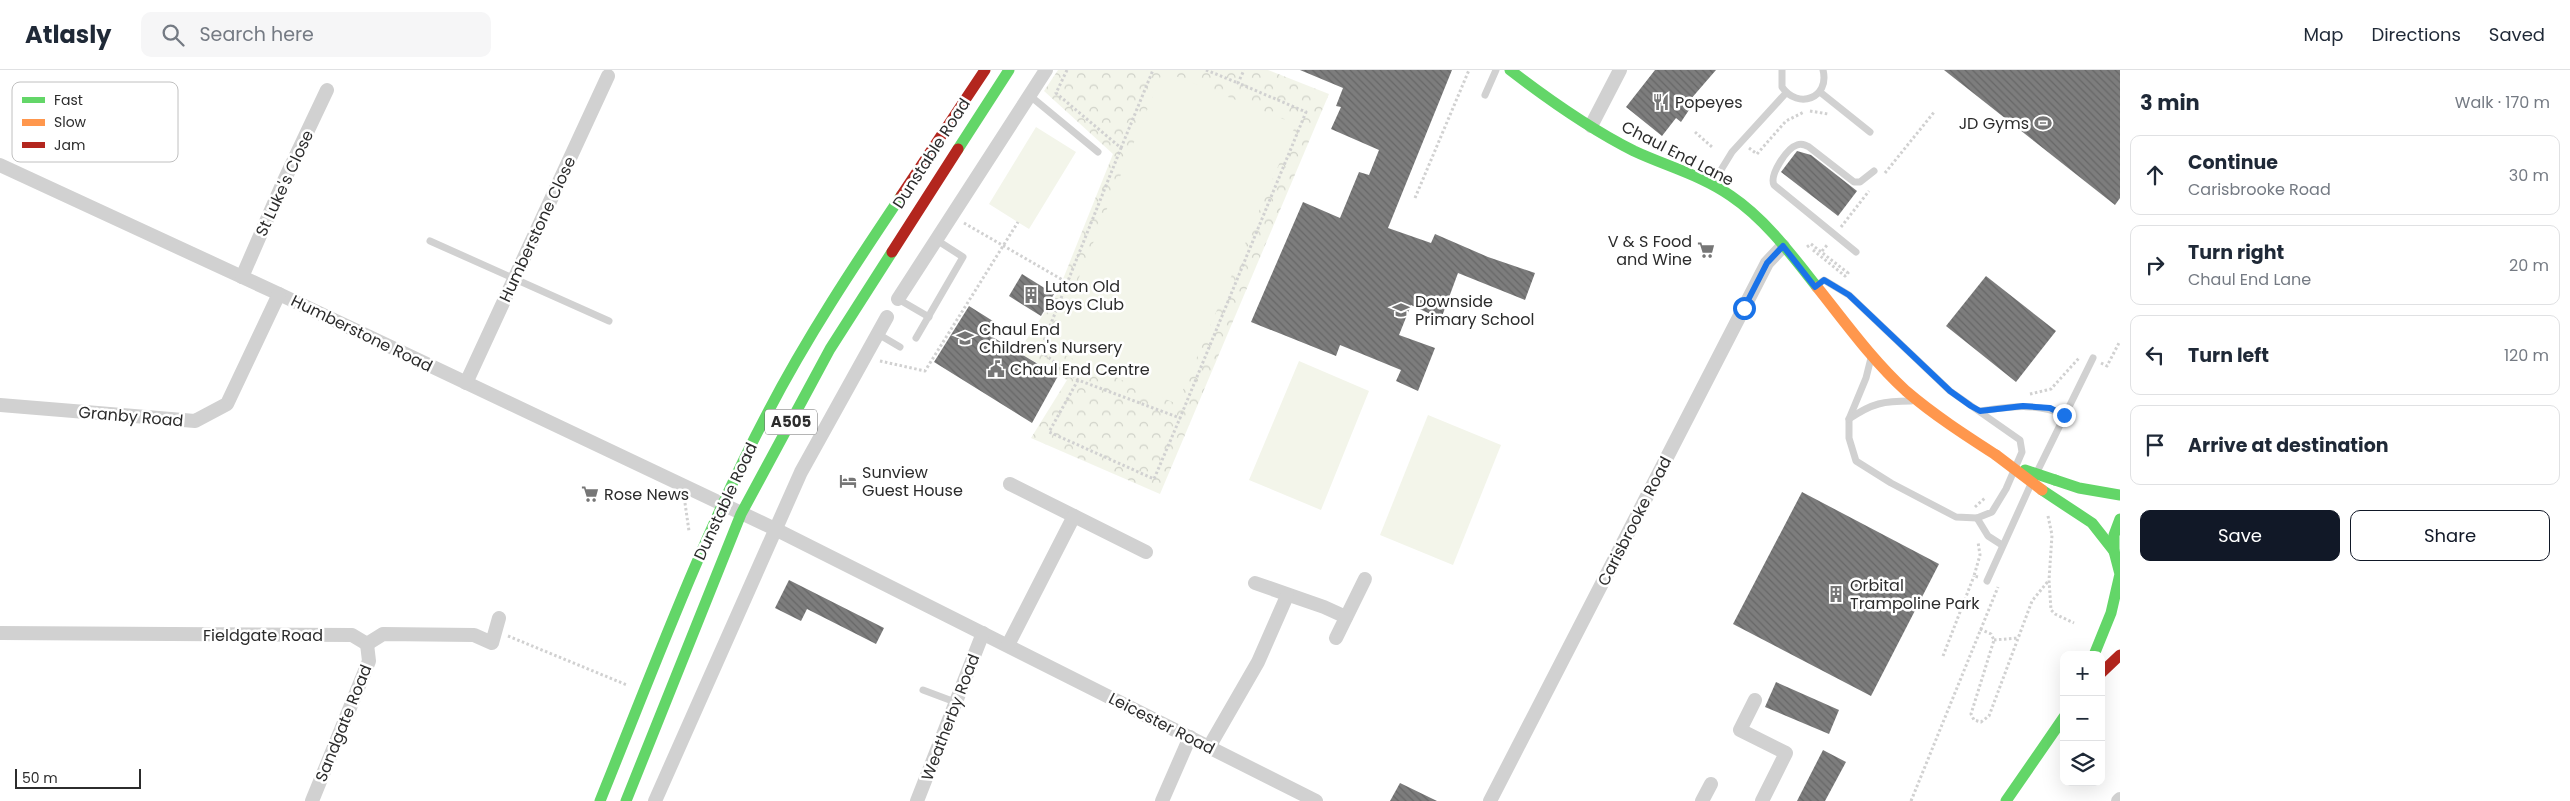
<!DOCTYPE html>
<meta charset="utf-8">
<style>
body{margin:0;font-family:Poppins,sans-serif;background:#f6f6f7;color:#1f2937}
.controls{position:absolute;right:15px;bottom:15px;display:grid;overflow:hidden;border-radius:10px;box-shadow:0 5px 20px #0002}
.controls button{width:45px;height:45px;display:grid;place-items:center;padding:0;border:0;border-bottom:1px solid #e0e1e3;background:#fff;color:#1f2937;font:25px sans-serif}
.scale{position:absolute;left:15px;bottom:12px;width:126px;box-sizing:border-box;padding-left:5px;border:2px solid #2c2c2c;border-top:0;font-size:14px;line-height:18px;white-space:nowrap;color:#2c2c2c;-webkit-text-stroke:4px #fff;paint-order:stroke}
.stop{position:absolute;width:15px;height:15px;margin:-11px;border:4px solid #1a73e8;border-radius:50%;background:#fff}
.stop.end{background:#1a73e8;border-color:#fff;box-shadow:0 1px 5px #0008}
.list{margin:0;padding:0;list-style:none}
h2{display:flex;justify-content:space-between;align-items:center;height:65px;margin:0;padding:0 20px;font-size:21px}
h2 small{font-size:16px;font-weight:400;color:#747a83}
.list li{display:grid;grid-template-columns:32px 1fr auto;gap:15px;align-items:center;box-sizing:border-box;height:80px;margin:0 10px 10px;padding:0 10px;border:1px solid #e0e1e3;border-radius:10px}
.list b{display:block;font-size:19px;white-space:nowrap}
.list p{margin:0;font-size:16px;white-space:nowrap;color:#747a83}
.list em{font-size:16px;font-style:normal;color:#747a83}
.actions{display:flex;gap:10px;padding:15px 20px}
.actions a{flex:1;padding:11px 0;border:1px solid #111827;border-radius:10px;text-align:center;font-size:18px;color:#111827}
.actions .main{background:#111827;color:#fff}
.icon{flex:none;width:28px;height:28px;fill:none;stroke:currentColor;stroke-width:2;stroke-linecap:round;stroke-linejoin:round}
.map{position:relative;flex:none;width:2120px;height:731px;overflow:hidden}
header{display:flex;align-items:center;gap:30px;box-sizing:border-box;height:70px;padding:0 25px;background:#fff;border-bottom:1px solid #e0e1e3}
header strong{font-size:24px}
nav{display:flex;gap:28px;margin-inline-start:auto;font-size:18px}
.search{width:350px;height:45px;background:#f6f6f7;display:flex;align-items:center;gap:12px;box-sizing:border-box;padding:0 18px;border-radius:10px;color:#747a83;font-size:19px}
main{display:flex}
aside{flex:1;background:#fff}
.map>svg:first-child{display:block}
</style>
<header>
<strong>Atlasly</strong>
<div class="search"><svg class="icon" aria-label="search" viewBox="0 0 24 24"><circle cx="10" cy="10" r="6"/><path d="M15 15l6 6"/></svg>Search here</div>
<nav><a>Map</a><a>Directions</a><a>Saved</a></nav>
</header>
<main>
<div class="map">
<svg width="2120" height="731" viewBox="0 0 2120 731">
<defs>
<pattern id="park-crowns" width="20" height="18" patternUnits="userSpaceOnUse" patternTransform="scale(1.25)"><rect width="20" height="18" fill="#f3f5ea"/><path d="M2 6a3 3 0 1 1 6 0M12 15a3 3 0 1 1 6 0" fill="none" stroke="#d0d2c9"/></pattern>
<pattern id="building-back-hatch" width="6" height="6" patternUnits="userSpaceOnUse" patternTransform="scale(1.25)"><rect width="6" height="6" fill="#7d7d7d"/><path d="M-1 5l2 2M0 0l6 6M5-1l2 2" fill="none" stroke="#676767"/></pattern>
</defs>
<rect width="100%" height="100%" fill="#fff"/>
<polygon fill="url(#park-crowns)" points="1058,0 1268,0 1329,24 1160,424 1031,368 1067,310 1018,282 1057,224 1113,84 1044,21"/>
<g fill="#f3f5ea">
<polygon points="1163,1 1296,54 1177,334 1050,279"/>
<polygon points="1036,57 1076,82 1029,159 989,134"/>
<polygon points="1299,291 1369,321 1321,440 1249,410"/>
<polygon points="1428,345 1501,375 1453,495 1380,465"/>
</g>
<g fill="url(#building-back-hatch)">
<polygon points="1300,0 1452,0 1388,158 1431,173 1435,164 1488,187 1535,203 1525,230 1458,203 1441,249 1411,235 1399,265 1435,278 1418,321 1396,311 1401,300 1340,275 1336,286 1251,252 1303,132 1340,148 1359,102 1369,105 1379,80 1331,59 1341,37 1336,36 1343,18"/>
<polygon points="1655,0 1716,0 1690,30 1693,34 1681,52 1676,48 1662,66 1626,37"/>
<polygon points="1944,0 2120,0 2120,128 2115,135"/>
<polygon points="1797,81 1811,85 1857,121 1838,146 1781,102"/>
<polygon points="1022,204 1054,224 1041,246 1009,226"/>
<polygon points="1986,206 2056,261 2016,312 1946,256"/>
<polygon points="969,236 996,253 989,265 1058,306 1032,353 934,292"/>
<polygon points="1802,422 1939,494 1871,626 1733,554"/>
<polygon points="789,510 884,558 876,574 807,539 801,551 775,538"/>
<polygon points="1776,612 1839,640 1829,664 1765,637"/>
<polygon points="1823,680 1846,692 1825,731 1797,731"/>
<polygon points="1400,713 1437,731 1390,731"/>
</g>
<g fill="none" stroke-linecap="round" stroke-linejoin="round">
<g stroke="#d1d1d1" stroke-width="3" stroke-dasharray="2.5 2.5" stroke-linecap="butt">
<polyline points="1067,0 1056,23 1121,78 1040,281 1078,310 1180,348 1306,42 1238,13 1244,0"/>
<polyline points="1206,0 1238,13"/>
<polyline points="1810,41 1828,44"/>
<polyline points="1695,62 1712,77"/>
<polyline points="1121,78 1153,0"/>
<polyline points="1749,78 1757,84 1786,51 1804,42"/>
<polyline points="1885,103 1935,41"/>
<polyline points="1415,128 1469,0"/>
<polyline points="964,153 1068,213"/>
<polyline points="1841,157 1869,121"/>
<polyline points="1807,177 1811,174 1848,203 1845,206 1813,180"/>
<polyline points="1822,181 1828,174"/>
<polyline points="880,291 925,301 1018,152"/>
<polyline points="2101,293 2107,296 2120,271"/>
<polyline points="1078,310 1049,362 1154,409 1180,348"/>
<polyline points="2030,324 2051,319 2079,288"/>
<polyline points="685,433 689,461"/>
<polyline points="1975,437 1986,427"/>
<polyline points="2048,446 2052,465 2049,510 2051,540 2055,544 2074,553"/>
<polyline points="1978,507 1974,506 1980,485 1978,472"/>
<polyline points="1980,559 1991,564 1994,570 1971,644 1974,650 1981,652 1989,646 2032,531 2049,510"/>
<polyline points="508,566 627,615"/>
<polyline points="1994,570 2018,568"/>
<polyline points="1943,586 1974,506"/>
<polyline points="1911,731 1998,517"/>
</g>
<g stroke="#d1d1d1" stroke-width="7">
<path d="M1782,0v17c16,23 48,11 41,-17"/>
<polyline points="1820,22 1870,62"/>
<polyline points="1029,25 1098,82"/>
<polyline points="1485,25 1496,0"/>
<polyline points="1713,113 1732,82 1786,23"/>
<polyline points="430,171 609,251"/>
<path d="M1856,182l-82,-67c-5,-10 13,-37 23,-40 5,-2 8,0 12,2l45,35h6l14,-11"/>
<polyline points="1817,215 1824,210 1849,225 1950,321 2020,370 2022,382 2006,419 1992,442 1977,448 1956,447 1891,413 1856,391 1849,368 1849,349 1866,308 1871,288"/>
<polyline points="898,229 929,247"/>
<polyline points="878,264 900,277"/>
<polyline points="916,268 963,187 935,169"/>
<path d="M1980,341c29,-4 56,-9 84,4"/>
<path d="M1849,349c23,-16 35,-18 62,-18"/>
<polyline points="2037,402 2093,288"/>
<polyline points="1977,448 1988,466 2002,475"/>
<polyline points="1987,511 2031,414"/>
<polyline points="923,620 955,632"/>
</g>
<g stroke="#d1d1d1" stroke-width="14">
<polyline points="1591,56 1620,0"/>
<polyline points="0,95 279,224 775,459 1316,731"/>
<polyline points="242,207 282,115 327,20"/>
<polyline points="898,229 1046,0"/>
<polyline points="466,313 608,6"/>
<polyline points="0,335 195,351 227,334 279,224"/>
<polyline points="1010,414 1146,482"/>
<polyline points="1255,513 1324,537 1346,547"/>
<polyline points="0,563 352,565 367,574 383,564 474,565 492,573 499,548"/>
<polyline points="1336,568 1365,509"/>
<polyline points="1008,575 1074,446"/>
<polyline points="1755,630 1740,660 1786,683 1762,731"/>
<polyline points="1209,677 1258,592 1287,526"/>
<polyline points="312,731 369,591 367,574"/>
<polyline points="655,731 801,402 887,247"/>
<polyline points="917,731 983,563"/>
<polyline points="1162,731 1190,667"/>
<polyline points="1490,731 1767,193 1783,176"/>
<polyline points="1702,731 1711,714"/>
<polyline points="2118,731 2120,729"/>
</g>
<g stroke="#63d668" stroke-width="11">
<path d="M1510,0c39,30 80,59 124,81 32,15 67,24 97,45 34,23 60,58 86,91"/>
<polyline points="958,79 1009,0"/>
<polyline points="2055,410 2079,418 2120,425"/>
<polyline points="2042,420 2092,453 2114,481"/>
<polyline points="2094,585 2111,543 2120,504 2114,481 2114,465 2120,449"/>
<path d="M600,731c53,-131 102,-264 168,-389 39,-75 86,-146 133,-216"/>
<polyline points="626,731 741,444 830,279 892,182"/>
<polyline points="2006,731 2064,647"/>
</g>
<path stroke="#ff974d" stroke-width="11" d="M1817,217c28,35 55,73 89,104 28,24 59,44 90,64"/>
<g stroke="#b3261e" stroke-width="11">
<polyline points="901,126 985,0"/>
<polyline points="892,182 958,79"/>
<polyline points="2101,603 2120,585"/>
</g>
<polyline stroke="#63d668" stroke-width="11" points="2025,400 2055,410"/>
<polyline stroke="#ff974d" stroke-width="11" points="1996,385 2042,420"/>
</g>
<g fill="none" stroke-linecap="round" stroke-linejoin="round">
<polyline stroke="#1a73e8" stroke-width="6" points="1744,238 1767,193 1783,176 1815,217 1824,210 1849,225 1950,321 1971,336 1980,341 2023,336 2050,338 2064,345"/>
</g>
<defs>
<g id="restaurant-bare" transform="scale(1.35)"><path d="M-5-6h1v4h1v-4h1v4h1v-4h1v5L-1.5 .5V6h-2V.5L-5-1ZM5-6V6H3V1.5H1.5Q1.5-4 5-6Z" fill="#767676" stroke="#fff" stroke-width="2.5" paint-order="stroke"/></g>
<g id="stadium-bare" transform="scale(1.35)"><path d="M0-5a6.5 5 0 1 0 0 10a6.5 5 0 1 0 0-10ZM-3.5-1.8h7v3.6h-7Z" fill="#767676" stroke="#fff" stroke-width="2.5" paint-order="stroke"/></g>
<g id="supermarket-bare" transform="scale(1.35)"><path d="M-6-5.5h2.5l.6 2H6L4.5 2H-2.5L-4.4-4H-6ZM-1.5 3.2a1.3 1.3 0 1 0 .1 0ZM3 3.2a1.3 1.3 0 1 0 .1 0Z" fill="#767676" stroke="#fff" stroke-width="2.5" paint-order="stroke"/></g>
<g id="building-bare" transform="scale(1.35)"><path d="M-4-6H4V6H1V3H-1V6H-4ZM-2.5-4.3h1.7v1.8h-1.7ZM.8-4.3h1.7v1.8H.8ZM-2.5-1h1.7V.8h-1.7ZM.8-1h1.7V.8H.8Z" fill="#767676" stroke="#fff" stroke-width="2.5" paint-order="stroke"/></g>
<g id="school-bare" transform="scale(1.35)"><path d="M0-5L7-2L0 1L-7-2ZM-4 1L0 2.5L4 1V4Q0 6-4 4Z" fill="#767676" stroke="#fff" stroke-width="2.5" paint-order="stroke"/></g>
<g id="civic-bare" transform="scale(1.35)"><path d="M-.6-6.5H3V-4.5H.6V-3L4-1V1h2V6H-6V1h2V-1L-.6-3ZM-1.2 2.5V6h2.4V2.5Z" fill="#767676" stroke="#fff" stroke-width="2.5" paint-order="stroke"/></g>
<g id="hotel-bare" transform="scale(1.35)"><path d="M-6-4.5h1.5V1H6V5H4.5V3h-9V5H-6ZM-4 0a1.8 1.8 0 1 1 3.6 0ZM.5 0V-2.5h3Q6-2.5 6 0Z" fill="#767676" stroke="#fff" stroke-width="2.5" paint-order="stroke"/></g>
</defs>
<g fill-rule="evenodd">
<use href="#restaurant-bare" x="1661" y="32"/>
<use href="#stadium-bare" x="2043" y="53"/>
<use href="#supermarket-bare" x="1706" y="180"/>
<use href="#building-bare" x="1031" y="225"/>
<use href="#school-bare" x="1401" y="240"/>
<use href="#school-bare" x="965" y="268"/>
<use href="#civic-bare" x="996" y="299"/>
<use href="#hotel-bare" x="848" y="411"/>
<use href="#supermarket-bare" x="590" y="424"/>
<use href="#building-bare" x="1836" y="524"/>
</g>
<g text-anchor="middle" stroke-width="5" stroke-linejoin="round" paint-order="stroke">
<rect fill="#fff" stroke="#6b6b6b" stroke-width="1" x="765" y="339.5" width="52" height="25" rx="4"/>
<g font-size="15" font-weight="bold" fill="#2c2c2c">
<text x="791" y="357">A505</text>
</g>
<g font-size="16" fill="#2c2c2c" stroke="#fff" text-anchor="start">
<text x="1675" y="38">Popeyes</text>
<text x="2029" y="59" text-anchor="end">JD Gyms</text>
<text x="1692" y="177" text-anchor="end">V &amp; S Food<tspan x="1692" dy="18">and Wine</tspan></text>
<text x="1045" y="222">Luton Old<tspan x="1045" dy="18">Boys Club</tspan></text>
<text x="1415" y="237">Downside<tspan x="1415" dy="18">Primary School</tspan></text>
<text x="979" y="265">Chaul End<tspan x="979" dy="18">Children's Nursery</tspan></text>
<text x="1010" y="305">Chaul End Centre</text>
<text x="862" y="408">Sunview<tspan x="862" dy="18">Guest House</tspan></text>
<text x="604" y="430">Rose News</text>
<text x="1850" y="521">Orbital<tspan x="1850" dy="18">Trampoline Park</tspan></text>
</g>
<g font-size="16" fill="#2c2c2c" stroke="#fff">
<text transform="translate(931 83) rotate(-57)" y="6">Dunstable Road</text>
<text transform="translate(1678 83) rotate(27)" y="6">Chaul End Lane</text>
<text transform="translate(284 113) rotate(-65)" y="6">St Luke's Close</text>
<text transform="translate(537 159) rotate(-65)" y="6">Humberstone Close</text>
<text transform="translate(362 263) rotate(26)" y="6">Humberstone Road</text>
<text transform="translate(131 346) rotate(5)" y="6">Granby Road</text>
<text transform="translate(725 431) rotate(-65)" y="6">Dunstable Road</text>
<text transform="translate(1634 451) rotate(-63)" y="6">Carisbrooke Road</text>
<text x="263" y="571">Fieldgate Road</text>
<text transform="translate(950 647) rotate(-69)" y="6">Weatherby Road</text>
<text transform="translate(343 653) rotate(-68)" y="6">Sandgate Road</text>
<text transform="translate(1162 653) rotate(27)" y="6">Leicester Road</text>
</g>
</g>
<rect x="12" y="12" width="166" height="80" rx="8" fill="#fff" stroke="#c0c0c0" stroke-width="1"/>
<rect x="22" y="27" width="23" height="6" fill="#63d668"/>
<rect x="22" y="49" width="23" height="7" fill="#ff974d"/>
<rect x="22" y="72" width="23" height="6" fill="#b3261e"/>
<g font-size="14" fill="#2c2c2c">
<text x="54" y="35">Fast</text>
<text x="54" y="57">Slow</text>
<text x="54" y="80">Jam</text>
</g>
</svg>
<div class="controls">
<button>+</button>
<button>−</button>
<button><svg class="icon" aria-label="layers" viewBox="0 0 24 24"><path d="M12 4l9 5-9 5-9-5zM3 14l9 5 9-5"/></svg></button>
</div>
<div class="scale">50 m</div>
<div class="stop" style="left:1744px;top:238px"></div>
<div class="stop end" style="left:2064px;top:345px"></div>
</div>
<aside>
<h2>3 min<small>Walk · 170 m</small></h2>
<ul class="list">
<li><svg class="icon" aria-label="ahead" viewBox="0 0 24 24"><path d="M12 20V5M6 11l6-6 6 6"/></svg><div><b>Continue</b><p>Carisbrooke Road</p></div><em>30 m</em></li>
<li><svg class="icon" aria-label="right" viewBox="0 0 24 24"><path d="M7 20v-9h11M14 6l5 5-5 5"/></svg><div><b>Turn right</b><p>Chaul End Lane</p></div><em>20 m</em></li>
<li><svg class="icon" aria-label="left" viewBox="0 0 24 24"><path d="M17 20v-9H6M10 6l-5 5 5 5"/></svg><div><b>Turn left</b></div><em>120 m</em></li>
<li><svg class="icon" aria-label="arrive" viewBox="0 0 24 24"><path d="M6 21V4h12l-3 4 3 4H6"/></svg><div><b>Arrive at destination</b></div></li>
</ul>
<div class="actions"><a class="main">Save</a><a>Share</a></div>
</aside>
</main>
